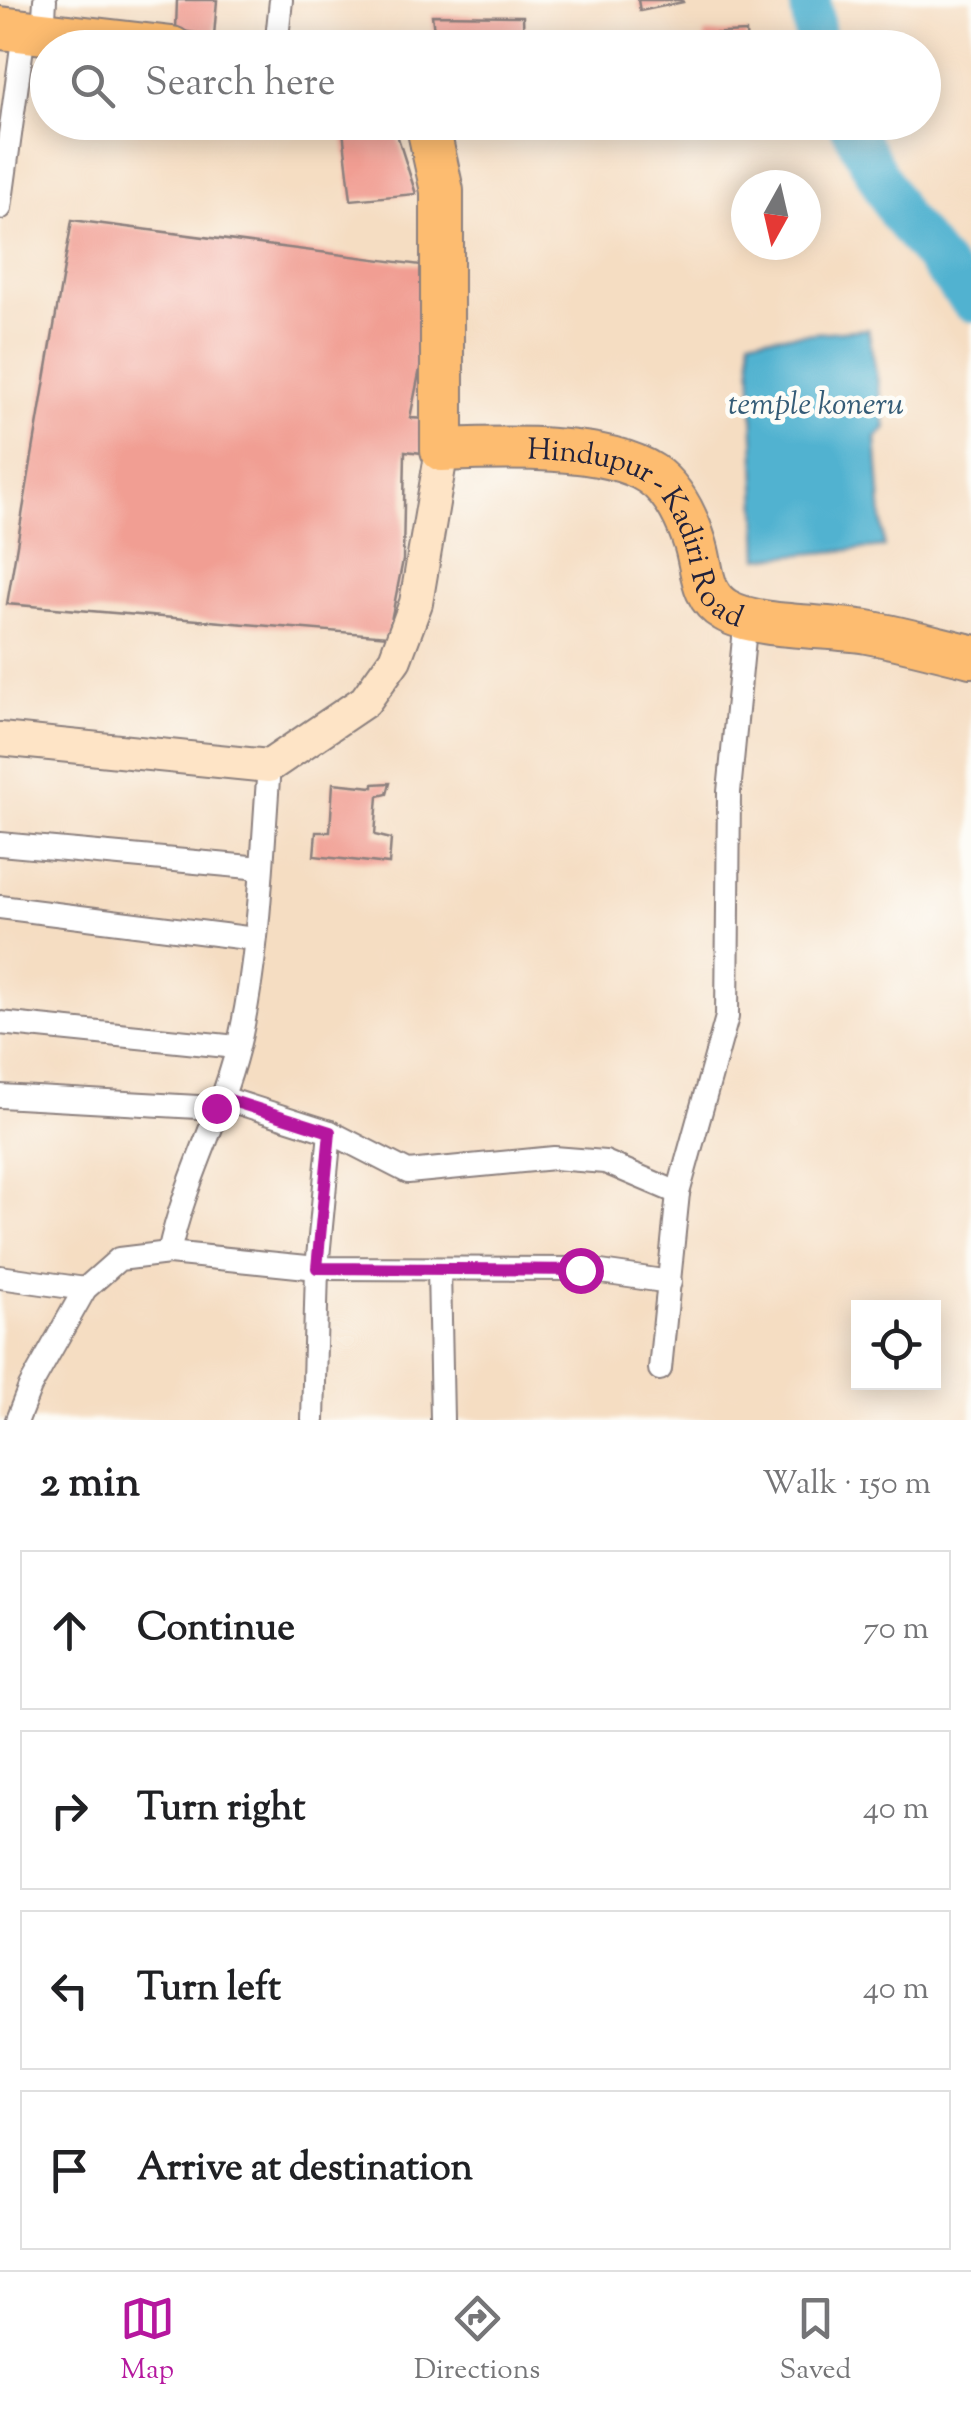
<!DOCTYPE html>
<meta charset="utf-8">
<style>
body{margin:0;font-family:"Sorts Mill Goudy",serif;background:#f2f2f2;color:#202124}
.controls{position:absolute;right:30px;bottom:30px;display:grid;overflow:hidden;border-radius:0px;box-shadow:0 5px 25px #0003}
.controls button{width:90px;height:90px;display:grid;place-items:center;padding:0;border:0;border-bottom:2px solid #e0e0e0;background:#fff;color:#202124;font:50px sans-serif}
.compass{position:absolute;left:731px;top:170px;width:90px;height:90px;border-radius:50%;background:#fff;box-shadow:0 5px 25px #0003;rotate:188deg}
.stop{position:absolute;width:30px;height:30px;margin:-22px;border:8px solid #b5179e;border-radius:50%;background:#fff}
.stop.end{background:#b5179e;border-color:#fff;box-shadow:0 2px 10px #0008}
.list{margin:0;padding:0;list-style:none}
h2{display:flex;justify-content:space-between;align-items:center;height:130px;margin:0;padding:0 40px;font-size:42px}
h2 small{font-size:32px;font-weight:400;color:#757577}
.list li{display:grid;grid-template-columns:65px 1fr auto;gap:30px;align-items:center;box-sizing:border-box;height:160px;margin:0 20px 20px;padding:0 20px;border:2px solid #e0e0e0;border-radius:0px}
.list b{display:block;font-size:38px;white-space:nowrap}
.list em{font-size:32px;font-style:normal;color:#757577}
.icon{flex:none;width:55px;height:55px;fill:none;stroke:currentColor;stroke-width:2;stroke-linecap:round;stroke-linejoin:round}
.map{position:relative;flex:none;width:971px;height:1420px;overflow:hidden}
.search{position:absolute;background:#fff;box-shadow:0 5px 25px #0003;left:30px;right:30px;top:30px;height:110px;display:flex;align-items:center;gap:25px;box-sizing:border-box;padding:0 35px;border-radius:55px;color:#757577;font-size:38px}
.sheet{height:850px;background:#fff}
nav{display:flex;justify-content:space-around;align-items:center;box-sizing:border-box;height:140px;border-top:2px solid #e0e0e0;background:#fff;font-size:28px;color:#757577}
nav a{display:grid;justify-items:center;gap:5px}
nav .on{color:#b5179e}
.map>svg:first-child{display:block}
</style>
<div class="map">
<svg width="971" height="1420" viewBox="0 0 971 1420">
<rect width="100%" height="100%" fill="#fdfcf7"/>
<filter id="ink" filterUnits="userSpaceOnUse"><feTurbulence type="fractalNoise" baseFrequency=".01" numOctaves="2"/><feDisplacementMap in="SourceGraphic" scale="20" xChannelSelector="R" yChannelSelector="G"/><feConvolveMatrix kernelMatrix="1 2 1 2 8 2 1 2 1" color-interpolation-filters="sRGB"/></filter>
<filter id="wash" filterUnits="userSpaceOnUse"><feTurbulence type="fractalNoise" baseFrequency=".0048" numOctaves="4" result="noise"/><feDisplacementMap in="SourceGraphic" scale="40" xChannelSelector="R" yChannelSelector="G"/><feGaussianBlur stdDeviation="2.25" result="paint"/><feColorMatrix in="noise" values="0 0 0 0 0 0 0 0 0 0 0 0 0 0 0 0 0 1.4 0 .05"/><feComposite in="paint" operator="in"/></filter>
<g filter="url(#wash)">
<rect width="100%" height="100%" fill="#f5ddc2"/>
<polygon fill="#51b2d0" stroke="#3a6a86" stroke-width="2.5" points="868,329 886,428 876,438 884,547 759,558 750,338"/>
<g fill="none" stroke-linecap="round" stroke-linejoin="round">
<g stroke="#51b2d0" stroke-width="42">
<polyline points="810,0 817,48"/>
<polyline points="848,122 900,216 971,301"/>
</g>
</g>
<g id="blocks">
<g fill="#f19e93">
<polygon points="177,0 217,0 214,36 176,30"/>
<polygon points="638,0 682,0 683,2 640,11"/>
<polygon points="432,15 523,16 524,48 436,48"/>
<polygon points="746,32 747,48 705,48 704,34"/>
<polygon points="342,122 393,122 416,194 351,200"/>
<polygon points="72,220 429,266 424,349 410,418 426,419 422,453 405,451 403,560 388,636 7,604"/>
<polygon points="333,783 373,787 373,784 390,783 387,794 378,796 375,835 391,839 389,864 314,856 316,832 330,832"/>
</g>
</g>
</g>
<g filter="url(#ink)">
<use href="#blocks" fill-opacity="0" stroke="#8c807e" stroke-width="2.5"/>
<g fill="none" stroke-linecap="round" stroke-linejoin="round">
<g stroke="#8c807e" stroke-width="26">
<g id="street">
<polyline points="43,34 45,0"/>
<polyline points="276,48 281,0"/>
<polyline points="0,208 24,32"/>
<polyline points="0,844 261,868"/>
<polyline points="0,907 255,939"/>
<polyline points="0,1023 237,1047"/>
<polyline points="0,1096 216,1108"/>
<polyline points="220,1097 330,1132 408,1172 554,1158 605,1162 678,1193"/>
<path d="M169,1253c16,-76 56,-144 72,-219 19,-88 21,-179 28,-268"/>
<polyline points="439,1269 442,1420"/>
<polyline points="0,1277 85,1289"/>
<polyline points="660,1369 678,1193 727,1017 729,792 746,618"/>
<polyline points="17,1420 30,1387 85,1289 119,1259 169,1253 317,1268 580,1269 670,1282"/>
<polyline points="313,1420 317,1268 330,1132"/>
</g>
</g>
<g stroke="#8c807e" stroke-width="36">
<polyline id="secondary" points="0,739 269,766 365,701 395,659 416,603 442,450"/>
</g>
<g stroke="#8c807e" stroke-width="46">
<g id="highway">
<polyline points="0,28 172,48"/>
<path id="s1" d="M427,122l15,69v259c55,-2 163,-7 209,24 22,15 36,44 44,69 8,24 5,53 30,67 31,19 104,15 142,22 35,6 70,16 104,24"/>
</g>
</g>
<use href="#street" stroke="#fff" stroke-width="22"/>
<use href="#secondary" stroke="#fee4c6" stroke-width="32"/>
<use href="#highway" stroke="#fdbc70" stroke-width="42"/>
</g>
</g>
<g fill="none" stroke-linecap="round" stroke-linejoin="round" filter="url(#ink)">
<polyline stroke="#b5179e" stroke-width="12" points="216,1108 220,1097 330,1132 317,1268 580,1270"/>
</g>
<g text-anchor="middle" stroke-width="9" stroke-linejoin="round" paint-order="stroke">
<g font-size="30" fill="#22223b" stroke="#fdfcf7">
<text dy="10" stroke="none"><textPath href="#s1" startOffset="568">Hindupur - Kadiri Road</textPath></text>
</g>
<g font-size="32" font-style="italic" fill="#355c77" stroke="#fdfcf7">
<text x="816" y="414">temple koneru</text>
</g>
</g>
</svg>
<div class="controls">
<button><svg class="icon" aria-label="locate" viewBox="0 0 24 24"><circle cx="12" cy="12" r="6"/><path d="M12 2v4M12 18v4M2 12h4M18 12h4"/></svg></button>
</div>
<svg class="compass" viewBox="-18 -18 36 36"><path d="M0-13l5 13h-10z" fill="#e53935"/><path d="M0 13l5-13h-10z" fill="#757577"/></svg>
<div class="stop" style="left:580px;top:1270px"></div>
<div class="stop end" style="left:216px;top:1108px"></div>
<div class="search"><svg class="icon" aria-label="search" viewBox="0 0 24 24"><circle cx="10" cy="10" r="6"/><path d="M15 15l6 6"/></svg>Search here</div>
</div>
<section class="sheet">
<h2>2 min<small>Walk · 150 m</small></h2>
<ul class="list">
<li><svg class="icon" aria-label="ahead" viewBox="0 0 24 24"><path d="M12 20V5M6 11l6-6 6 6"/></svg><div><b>Continue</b></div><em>70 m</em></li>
<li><svg class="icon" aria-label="right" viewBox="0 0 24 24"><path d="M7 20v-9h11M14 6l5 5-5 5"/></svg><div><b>Turn right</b></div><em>40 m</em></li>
<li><svg class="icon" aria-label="left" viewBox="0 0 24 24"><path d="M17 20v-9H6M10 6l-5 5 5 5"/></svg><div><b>Turn left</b></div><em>40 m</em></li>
<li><svg class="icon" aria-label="arrive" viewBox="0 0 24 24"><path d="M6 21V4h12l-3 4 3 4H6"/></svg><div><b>Arrive at destination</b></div></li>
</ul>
</section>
<nav>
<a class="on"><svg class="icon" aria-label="map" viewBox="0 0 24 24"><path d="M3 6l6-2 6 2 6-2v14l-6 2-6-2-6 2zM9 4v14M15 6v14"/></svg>Map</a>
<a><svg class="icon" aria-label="directions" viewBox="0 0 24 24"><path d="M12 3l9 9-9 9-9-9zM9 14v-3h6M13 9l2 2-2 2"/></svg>Directions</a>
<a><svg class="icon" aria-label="saved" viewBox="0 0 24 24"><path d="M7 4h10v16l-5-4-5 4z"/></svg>Saved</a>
</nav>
